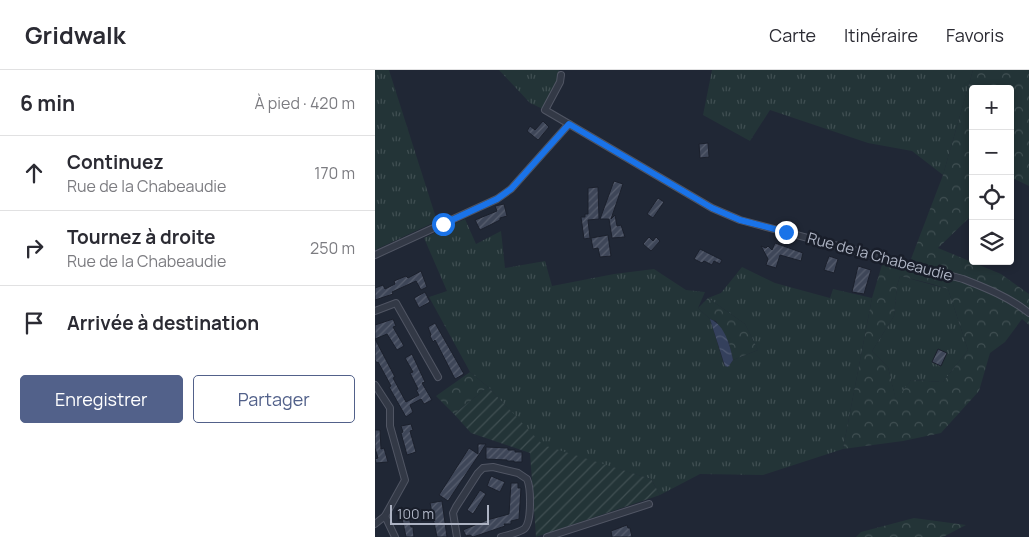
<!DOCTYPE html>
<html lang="fr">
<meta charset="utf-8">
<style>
body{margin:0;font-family:Manrope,sans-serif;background:#f2f2f3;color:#2b2b33}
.controls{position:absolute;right:15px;top:15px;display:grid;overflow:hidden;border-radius:5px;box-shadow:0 2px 8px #0003}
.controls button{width:45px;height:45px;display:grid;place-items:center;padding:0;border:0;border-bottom:1px solid #e1e1e2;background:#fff;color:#2b2b33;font:25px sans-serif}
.scale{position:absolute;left:15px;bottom:12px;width:99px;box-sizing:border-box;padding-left:5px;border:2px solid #adb3c3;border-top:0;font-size:14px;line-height:18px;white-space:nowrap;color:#adb3c3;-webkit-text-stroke:4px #191e2a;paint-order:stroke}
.stop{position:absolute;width:15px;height:15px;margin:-11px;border:4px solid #1a73e8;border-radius:50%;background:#fff}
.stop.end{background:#1a73e8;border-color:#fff;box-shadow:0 1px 5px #0008}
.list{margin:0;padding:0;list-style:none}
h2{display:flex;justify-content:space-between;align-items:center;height:65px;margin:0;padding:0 20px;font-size:21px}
h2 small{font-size:16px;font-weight:400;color:#7c7c81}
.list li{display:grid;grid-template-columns:32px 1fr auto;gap:15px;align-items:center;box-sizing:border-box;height:75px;padding:0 20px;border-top:1px solid #e1e1e2}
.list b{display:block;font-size:19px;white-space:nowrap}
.list p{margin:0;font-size:16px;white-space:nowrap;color:#7c7c81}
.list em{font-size:16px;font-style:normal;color:#7c7c81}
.actions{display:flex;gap:10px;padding:15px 20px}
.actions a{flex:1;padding:11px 0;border:1px solid #52618a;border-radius:5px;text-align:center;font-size:18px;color:#52618a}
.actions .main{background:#52618a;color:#fff}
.icon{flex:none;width:28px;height:28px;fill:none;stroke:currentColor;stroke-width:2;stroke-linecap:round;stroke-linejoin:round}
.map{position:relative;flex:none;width:654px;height:467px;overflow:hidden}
header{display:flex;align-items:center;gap:30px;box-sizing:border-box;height:70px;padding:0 25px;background:#fff;border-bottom:1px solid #e1e1e2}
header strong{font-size:24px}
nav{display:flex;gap:28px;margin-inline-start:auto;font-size:18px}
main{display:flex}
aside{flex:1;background:#fff}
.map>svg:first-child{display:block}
</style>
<header>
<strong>Gridwalk</strong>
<nav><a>Carte</a><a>Itinéraire</a><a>Favoris</a></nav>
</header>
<main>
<aside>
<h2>6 min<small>À pied · 420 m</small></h2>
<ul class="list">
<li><svg class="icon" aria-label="ahead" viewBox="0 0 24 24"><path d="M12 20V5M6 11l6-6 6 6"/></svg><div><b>Continuez</b><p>Rue de la Chabeaudie</p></div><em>170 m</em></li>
<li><svg class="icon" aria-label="right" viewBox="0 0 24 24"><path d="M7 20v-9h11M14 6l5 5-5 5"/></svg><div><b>Tournez à droite</b><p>Rue de la Chabeaudie</p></div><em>250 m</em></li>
<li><svg class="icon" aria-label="arrive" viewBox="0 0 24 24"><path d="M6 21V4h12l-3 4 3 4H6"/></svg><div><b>Arrivée à destination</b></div></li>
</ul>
<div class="actions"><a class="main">Enregistrer</a><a>Partager</a></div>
</aside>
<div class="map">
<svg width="654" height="467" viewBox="0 0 654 467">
<defs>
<pattern id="grass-tufts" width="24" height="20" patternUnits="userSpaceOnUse" patternTransform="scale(1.25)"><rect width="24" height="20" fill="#233437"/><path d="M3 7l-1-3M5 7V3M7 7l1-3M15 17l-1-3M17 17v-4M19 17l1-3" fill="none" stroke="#404f52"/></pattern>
<pattern id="forest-crowns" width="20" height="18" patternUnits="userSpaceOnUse" patternTransform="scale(1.25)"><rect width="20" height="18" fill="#233437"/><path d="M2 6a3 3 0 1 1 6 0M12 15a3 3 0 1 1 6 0" fill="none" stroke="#404f52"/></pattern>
<pattern id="garden-furrows" width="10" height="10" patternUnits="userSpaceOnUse" patternTransform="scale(1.25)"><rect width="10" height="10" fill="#233437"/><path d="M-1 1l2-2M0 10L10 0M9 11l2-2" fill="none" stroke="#404f52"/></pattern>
<pattern id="water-waves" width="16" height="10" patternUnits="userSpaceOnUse" patternTransform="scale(1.25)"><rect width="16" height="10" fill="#34405c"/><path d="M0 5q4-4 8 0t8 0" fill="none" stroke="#4f5972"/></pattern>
<pattern id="building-hatch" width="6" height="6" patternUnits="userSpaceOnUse" patternTransform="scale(1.25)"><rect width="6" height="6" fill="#3e4658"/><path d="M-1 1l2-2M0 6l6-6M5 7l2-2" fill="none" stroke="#575e6e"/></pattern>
</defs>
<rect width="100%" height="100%" fill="#202735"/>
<g fill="url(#grass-tufts)">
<polygon points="0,0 14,0 62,151 0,180"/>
<polygon points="124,0 184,0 185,12 170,40 155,33"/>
<polygon points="337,0 598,0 568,105 537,81 493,73 395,40 375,71 328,45"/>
<polygon points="90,149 101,174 126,161 130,198 170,191 177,216 239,204 279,199 311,220 330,222 323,238 335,249 349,295 353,297 358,290 383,280 370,254 333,228 346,223 367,197 400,213 455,228 458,219 497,228 468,379 388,405 325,404 285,425 276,409 168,376 113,317 95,302 54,227 72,221 49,168"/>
<polygon points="525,206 573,219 593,280 568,312 536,310 521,331 513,297 497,281 519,246 522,216"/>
</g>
<g fill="url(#forest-crowns)" fill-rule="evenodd">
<path d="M598,0h56v116l-19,-9v-88h-37v125l-35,34 63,26 28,20v31l-7,-6 -17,23 -15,11 -11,38 -38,42 -38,8 -60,8 29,-151 12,-40 73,19 -46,-18 32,-84zM525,206l32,8 16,5 20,61 -25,32 -32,-2 -15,20 -8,-33 -16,-16 22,-35 3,-30z"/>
<polygon points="333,228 370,254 383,280 358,290 354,273 346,259 341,251 335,249 323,238"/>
<polygon points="95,302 113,317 79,344 61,326"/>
<polygon points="539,448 591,455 568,467 481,467 486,462"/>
</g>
<polygon fill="url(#garden-furrows)" points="113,317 168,375 276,409 285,425 161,467 155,383 96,363 79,344"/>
<path fill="url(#water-waves)" d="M335,249c15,6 20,27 23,41l-5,7 -3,-1z"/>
<g fill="url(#building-hatch)" stroke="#1b202c">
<polygon points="168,51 174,57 163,70 152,61 155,56 160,60"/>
<polygon points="333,73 334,87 325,88 324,74"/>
<polygon points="239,111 248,114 236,149 240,145 242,156 246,155 250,167 237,168 234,149 225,149"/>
<polygon points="223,117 224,149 213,150 215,168 209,169 206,147 210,147 210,144 213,144 213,118"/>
<polygon points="283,128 289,132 278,148 272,144"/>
<polygon points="129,134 132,146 125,148 125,150 105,160 100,150 122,141 120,136"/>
<polygon points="233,165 236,186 225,187 223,178 218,179 216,168"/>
<polygon points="274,167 278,171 281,167 285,171 276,181 268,174"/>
<polygon points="400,173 428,183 426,191 405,185 401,198 391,195 393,189 386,176 391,178 393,176 397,180"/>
<polygon points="325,179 347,190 345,194 339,191 337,195 329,191 327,193 319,189"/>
<polygon points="454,186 463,189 459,203 449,200"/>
<polygon points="483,196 496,200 489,224 477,222"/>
<polygon points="46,201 52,217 46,220 41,211 17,222 18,224 0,230 0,218 8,215 10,219 20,214 19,211 31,206 33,208"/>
<polygon points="50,222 55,232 44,238 39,228"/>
<polygon points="18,249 21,256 18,257 29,276 22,280 12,264 0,269 20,307 18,308 31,332 44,325 41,320 43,319 35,303 38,302 30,288 37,284 50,312 47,313 57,330 49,334 46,329 35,335 38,342 31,347 14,317 16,316 9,303 3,292 2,293 0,290 0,255"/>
<polygon points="60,253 89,304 80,309 60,270 58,272 55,266 56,265 53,257"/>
<polygon points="563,279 572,283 566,296 557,292"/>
<polygon points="36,354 38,360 35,361 41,382 32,385 26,363 28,362 26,356"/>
<polygon points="0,360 5,360 6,379 9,378 13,392 1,393 0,389 3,388 0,378"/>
<polygon points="103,374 111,374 73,431 64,425 94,378 103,384"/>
<polygon points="111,377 133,378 133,380 140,380 140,382 147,382 147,392 139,392 139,391 132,391 132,390 111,389"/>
<polygon points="116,406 130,412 125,422 112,416"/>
<polygon points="136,413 143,413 143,418 146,418 144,449 136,451 136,454 129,454 130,456 98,467 95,465 91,466 88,460 112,450 134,444"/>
<polygon points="105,420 111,424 98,444 92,440"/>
<polygon points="67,431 72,467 62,467 55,433"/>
<polygon points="33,440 36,457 38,457 39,467 31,467 27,448 24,449 23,442"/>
<polygon points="252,455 253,458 255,458 257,467 237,467 236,461"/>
</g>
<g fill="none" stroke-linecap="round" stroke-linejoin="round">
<g stroke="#515664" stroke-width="8">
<g id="minor">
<polyline points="186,5 185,12 170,40 194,54"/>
<path d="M0,185l122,-56 14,-10 58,-65 143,84 28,12 223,59c23,9 46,18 66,34"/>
<polyline points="0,241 21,233 63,307"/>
<polyline points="0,315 15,338 15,356 30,410 10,446 0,454"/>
<polyline points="10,446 20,467"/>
<path d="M82,467l-4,-24 3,-6 22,-34 5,-5 10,-1 25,6 9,6c4,9 5,44 -3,50 -6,4 -16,6 -23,8"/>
<polyline points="172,467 274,434"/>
</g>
</g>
<use href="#minor" stroke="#333946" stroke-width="6"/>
</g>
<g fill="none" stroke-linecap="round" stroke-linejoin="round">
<polyline stroke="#1a73e8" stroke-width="6" points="68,154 122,129 136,119 194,54 337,138 365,150 411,162"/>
</g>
<g text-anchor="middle" stroke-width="5" stroke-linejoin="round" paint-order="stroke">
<g font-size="15" fill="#adb3c3" stroke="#191e2a">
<text transform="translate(505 187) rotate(15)" y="5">Rue de la Chabeaudie</text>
</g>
</g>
</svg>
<div class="controls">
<button>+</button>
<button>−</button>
<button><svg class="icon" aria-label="locate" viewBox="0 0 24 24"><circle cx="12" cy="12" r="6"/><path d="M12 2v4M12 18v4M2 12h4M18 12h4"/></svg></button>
<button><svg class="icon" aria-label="layers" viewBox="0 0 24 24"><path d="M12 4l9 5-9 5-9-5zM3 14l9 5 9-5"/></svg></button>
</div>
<div class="scale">100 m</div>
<div class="stop" style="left:68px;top:154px"></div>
<div class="stop end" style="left:411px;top:162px"></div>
</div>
</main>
